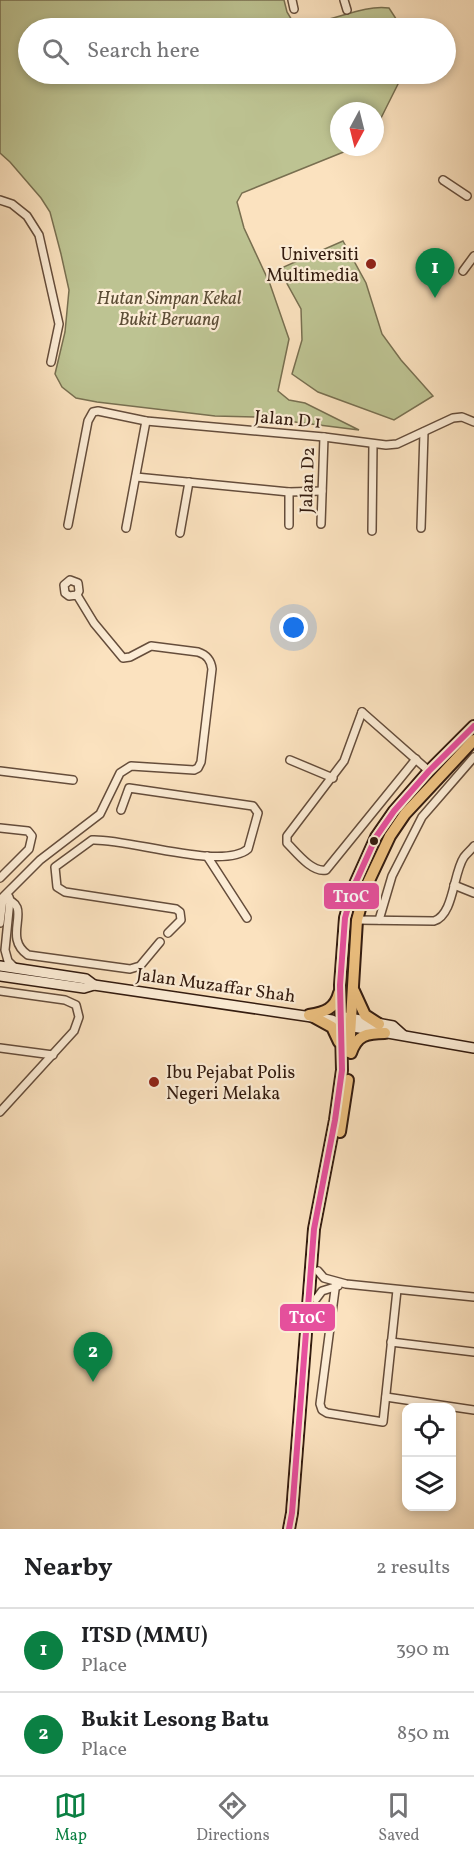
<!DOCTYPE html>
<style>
body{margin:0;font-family:Vollkorn,serif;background:#f2f2f2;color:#202124}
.controls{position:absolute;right:18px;bottom:18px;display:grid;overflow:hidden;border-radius:12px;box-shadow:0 3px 9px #0003}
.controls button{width:54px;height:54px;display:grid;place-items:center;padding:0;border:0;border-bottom:2px solid #e0e0e0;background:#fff;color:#202124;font:30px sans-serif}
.compass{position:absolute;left:330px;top:102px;width:54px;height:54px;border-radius:50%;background:#fff;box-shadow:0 3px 9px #0003;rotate:187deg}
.you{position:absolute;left:294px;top:628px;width:21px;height:21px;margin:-15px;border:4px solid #fff;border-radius:50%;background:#1a73e8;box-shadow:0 0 0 9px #1a73e833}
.badge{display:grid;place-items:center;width:39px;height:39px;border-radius:50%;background:#0b8043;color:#fff;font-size:20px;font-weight:700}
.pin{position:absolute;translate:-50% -50px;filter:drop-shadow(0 2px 3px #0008)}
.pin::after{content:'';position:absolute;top:32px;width:21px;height:18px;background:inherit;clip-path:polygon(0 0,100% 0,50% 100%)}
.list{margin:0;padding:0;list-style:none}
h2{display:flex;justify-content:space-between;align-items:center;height:78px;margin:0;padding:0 24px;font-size:26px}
h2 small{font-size:20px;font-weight:400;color:#757577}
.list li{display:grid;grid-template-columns:39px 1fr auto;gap:18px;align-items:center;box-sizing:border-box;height:84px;padding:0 24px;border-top:2px solid #e0e0e0}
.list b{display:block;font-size:22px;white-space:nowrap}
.list p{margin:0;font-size:20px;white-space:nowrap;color:#757577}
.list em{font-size:20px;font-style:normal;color:#757577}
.icon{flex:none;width:33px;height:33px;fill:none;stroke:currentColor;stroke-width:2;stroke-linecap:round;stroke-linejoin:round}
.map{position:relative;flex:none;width:474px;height:1529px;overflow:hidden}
.search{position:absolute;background:#fff;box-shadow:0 3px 9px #0003;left:18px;right:18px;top:18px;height:66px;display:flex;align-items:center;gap:15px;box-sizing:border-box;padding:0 21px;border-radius:33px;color:#757577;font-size:22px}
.sheet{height:246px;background:#fff}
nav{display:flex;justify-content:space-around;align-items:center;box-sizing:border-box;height:84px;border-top:2px solid #e0e0e0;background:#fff;font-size:16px;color:#757577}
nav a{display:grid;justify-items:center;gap:3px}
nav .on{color:#0b8043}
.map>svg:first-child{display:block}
</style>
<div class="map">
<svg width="474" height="1529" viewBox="0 0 474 1529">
<rect width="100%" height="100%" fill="#fbe2bf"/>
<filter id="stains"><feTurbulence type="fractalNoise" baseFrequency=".00333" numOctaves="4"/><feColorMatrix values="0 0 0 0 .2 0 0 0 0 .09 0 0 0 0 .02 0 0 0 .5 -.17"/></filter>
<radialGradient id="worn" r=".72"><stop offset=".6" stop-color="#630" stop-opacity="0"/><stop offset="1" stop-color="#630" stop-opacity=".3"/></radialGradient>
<g fill="#bdc392" stroke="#786f50" stroke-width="1.5">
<path d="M0,0h284l3,12 6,10c33,6 63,-18 96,-14l13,20h-374v46h375l-28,56v-19h-36v36h17l-114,46 -5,9 7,26 26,56 19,55 -11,52 11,9 16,3 54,27 -104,-13 -40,-1 -118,-14 -21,-4 -14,-11 -7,-13 10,-42 4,-42 -8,-36 -11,-42 -9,-14 -31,-36 -10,-9z"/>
<polygon points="343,241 366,283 382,334 401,360 433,396 394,420 318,392 292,374 302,340 301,309 279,269"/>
</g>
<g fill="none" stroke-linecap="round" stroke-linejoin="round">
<g stroke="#654d3b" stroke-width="10">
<g id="minor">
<polyline points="292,0 294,9"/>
<polyline points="344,0 347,10"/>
<polyline points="443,180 467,196"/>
<polyline points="0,200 12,204 27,216 39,235 59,324 51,362"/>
<polyline points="463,271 474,256"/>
<polyline points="136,477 289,492 322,491"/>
<polyline points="289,492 289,525"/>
<polyline points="321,524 324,437"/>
<polyline points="68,525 88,421 93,412 98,411 146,421 324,437 386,445 397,444 453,418 462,417 474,422"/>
<polyline points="126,528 146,421"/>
<polyline points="421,528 424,432"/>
<polyline points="372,531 373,444"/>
<polyline points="180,533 189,482"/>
<path d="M362,712l-18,49 -57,75v7c9,9 25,30 39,27l90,-111"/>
<polyline points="362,712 429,771"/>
<polyline points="290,760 333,778"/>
<polyline points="0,771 73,780"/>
<path d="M121,810l8,-22 124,18 5,7 -10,36c-26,22 -121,-11 -156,-9l-37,27 2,20 8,5 111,17 4,3 1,8 -13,13"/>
<polyline points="0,828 28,831 32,836 29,849 0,878"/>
<polyline points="207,856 247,918"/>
<polyline points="454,885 474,893"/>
<polyline points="9,897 10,900 5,950 8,961 15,968"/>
<path d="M3,899c33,5 -3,37 25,56l102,14 10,-3 20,-24"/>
<path d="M0,900l40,-40 60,-46 20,-41 11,-7 63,4 4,-2 3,-6 11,-93c-1,-9 -5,-14 -14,-17l-47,-6 -21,11 -7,1 -29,-35 -17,-28 2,-4 -1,-8 -8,-3 -6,5 1,8 4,3 8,-1"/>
<path d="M357,920l77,1c20,-6 19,-48 30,-64 3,-4 7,-7 10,-11"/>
<polyline points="379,920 392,876 422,817 474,757"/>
<polyline points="0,923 3,899"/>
<polyline points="0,991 65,1000 76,1005 79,1017 74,1031 0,1112"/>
<polyline points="0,1048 53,1055"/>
<polyline points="318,1271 324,1278 346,1284 474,1297"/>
<polyline points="336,1282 320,1404 322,1410 327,1413 383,1422 397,1290"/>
<polyline points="316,1299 322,1291 338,1286"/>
<polyline points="391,1342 474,1352"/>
<polyline points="386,1397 474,1410"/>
</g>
</g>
<g stroke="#331b0f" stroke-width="12">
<g id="secondary">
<polyline points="0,966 86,979 94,985"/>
<polyline points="0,976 84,988 94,985 332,1020 342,1025 474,1048"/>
<polyline points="344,1017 393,1026 403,1035"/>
</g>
</g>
<g stroke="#331b0f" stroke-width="14">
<g id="primary">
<polyline points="354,991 365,1015 379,1024"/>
<path d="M309,1015c16,-3 26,-6 30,-22"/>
<polyline points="312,1016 332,1027 339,1042"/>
<polyline points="349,1052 357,920 366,887 390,836 405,814 474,740"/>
<path d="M351,1053c6,-18 16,-20 34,-20"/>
<polyline points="340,1132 348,1080"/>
<polyline points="289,1529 292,1513 314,1229 335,1120 342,1070 340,985 345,918 354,886 376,837 394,811 429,771 474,726"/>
</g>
</g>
<use href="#minor" stroke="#fcecd5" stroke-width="7"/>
<use href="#secondary" stroke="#fcecd5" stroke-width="9"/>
<use href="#primary" stroke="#eec180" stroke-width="10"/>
<g stroke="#fcecd5" stroke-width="10">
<polyline id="bus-1" points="289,1529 292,1513 314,1229 335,1120 342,1070 340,985 345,918 354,886 376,837 394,811 429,771 474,726"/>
</g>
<use href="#bus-1" stroke="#e6509d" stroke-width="6"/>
</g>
<g fill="#8f2418" stroke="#fcecd5" stroke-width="2">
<circle cx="371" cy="264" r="6"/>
<circle cx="154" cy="1082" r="6"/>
</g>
<circle fill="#331b0f" stroke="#fcecd5" stroke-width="2" cx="374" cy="841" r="5"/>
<g text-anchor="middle" stroke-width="4.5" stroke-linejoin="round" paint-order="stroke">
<g font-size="18" fill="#331b0f" stroke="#fcecd5" text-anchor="end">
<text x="359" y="260">Universiti<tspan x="359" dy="21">Multimedia</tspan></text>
<text x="166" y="1078" text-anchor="start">Ibu Pejabat Polis<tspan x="166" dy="21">Negeri Melaka</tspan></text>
</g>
<g font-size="18" font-style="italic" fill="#5c4d36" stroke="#fcecd5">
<text x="169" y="304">Hutan Simpan Kekal<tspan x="169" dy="21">Bukit Beruang</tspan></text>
</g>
<g font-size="18" fill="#331b0f" stroke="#fcecd5">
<text transform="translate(288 419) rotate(5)" y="6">Jalan D 1</text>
<text transform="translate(307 480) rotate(-88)" y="6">Jalan D2</text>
<text transform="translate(216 985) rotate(8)" y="6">Jalan Muzaffar Shah</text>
</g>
</g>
<g stroke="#fcecd5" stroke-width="2">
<rect x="323" y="882" width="57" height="28" rx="6" fill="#e6509d"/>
<rect x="279" y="1303" width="57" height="29" rx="6" fill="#e6509d"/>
</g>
<g font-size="16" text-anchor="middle" font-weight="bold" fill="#fff">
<text x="351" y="902">T10C</text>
<text x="307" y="1323">T10C</text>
</g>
<rect width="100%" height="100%" filter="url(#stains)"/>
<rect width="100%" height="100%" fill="url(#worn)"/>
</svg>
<div class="controls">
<button><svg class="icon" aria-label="locate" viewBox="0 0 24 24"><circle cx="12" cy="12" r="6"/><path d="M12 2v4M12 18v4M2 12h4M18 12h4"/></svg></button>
<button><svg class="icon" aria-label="layers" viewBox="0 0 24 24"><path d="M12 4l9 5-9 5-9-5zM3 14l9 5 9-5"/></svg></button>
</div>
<svg class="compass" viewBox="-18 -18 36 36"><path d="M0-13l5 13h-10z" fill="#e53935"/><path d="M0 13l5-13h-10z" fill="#757577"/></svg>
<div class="you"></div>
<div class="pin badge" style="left:435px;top:298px">1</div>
<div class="pin badge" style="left:93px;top:1382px">2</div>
<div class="search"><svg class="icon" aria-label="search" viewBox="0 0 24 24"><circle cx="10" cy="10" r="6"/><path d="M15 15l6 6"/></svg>Search here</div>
</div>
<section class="sheet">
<h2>Nearby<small>2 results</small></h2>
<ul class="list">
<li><span class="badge">1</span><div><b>ITSD (MMU)</b><p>Place</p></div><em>390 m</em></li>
<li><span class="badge">2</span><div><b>Bukit Lesong Batu</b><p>Place</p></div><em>850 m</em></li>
</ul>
</section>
<nav>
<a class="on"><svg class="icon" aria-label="map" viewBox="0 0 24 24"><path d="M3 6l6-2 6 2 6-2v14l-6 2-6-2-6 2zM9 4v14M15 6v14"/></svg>Map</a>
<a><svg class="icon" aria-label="directions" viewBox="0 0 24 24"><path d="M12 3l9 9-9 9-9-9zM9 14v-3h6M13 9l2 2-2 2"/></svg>Directions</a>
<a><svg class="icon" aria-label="saved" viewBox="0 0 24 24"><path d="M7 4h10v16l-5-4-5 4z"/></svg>Saved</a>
</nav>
